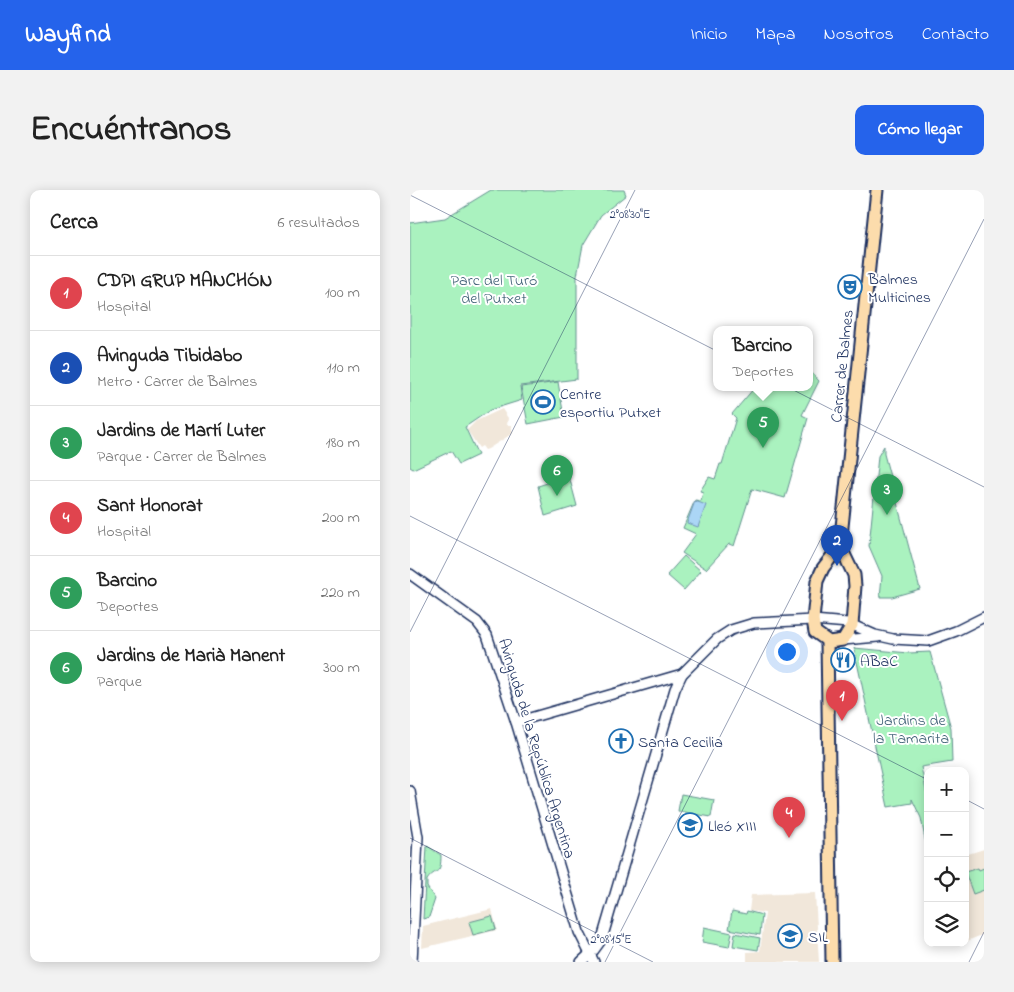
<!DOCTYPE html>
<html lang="es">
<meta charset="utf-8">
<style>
body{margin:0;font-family:"Indie Flower",sans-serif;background:#f2f2f2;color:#222}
.controls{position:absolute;right:15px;bottom:15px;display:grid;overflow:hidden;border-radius:10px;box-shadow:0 2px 12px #0003}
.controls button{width:45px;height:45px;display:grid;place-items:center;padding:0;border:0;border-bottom:1px solid #e0e0e0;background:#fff;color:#222;font:25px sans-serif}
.you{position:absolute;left:376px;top:461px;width:18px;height:18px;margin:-12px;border:4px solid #fff;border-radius:50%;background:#1a73e8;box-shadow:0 0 0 8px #1a73e833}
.badge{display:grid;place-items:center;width:32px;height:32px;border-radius:50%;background:#2563eb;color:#fff;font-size:16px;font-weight:700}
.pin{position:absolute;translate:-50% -41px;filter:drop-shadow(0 1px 2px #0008)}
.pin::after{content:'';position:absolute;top:26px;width:18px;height:15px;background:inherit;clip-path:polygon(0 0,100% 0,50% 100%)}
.popup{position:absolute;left:303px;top:136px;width:100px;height:65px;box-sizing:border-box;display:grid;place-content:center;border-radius:10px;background:#fff;filter:drop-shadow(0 1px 4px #0005);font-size:16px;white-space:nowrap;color:#767676}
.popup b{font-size:19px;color:#222}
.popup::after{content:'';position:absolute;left:50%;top:100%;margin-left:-10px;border:10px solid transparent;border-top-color:#fff}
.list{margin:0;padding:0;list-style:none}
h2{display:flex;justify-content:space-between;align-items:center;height:65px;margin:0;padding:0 20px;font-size:21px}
h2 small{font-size:16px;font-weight:400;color:#767676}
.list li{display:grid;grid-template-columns:32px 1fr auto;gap:15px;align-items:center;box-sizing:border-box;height:75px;padding:0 20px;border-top:1px solid #e0e0e0}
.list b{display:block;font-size:19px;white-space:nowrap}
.list p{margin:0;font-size:16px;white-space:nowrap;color:#767676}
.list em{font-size:16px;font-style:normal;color:#767676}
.icon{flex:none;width:28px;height:28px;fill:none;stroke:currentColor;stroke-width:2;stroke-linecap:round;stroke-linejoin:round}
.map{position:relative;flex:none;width:574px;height:772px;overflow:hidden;border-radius:10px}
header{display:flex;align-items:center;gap:30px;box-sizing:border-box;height:70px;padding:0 25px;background:#2563eb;color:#fff}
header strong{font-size:24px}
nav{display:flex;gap:28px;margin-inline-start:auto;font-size:18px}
.intro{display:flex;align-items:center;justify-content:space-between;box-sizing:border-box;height:120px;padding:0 30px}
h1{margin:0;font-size:35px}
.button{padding:12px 22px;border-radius:10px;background:#2563eb;color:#fff;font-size:18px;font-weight:700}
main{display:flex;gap:30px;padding:0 30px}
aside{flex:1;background:#fff;border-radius:10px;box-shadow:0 2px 12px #0003}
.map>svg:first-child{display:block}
</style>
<header>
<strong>Wayfind</strong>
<nav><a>Inicio</a><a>Mapa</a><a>Nosotros</a><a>Contacto</a></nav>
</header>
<div class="intro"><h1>Encuéntranos</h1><a class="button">Cómo llegar</a></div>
<main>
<aside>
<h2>Cerca<small>6 resultados</small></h2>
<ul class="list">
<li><span class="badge" style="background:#e0444e">1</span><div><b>CDPI GRUP MANCHÓN</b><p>Hospital</p></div><em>100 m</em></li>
<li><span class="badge" style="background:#1a4fb4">2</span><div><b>Avinguda Tibidabo</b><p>Metro · Carrer de Balmes</p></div><em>110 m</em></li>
<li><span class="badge" style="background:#2e9e5b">3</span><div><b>Jardins de Martí Luter</b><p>Parque · Carrer de Balmes</p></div><em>180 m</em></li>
<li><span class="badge" style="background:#e0444e">4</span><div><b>Sant Honorat</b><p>Hospital</p></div><em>200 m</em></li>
<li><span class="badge" style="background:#2e9e5b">5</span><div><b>Barcino</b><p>Deportes</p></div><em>220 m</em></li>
<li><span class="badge" style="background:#2e9e5b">6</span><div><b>Jardins de Marià Manent</b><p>Parque</p></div><em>300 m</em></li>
</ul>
</aside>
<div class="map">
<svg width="574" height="772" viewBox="0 0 574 772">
<rect width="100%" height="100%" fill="#fff"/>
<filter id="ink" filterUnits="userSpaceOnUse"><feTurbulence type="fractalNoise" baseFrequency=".02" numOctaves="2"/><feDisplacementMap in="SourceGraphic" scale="10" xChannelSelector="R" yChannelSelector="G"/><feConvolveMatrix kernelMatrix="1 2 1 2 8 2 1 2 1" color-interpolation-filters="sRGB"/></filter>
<g filter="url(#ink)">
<g fill="#f1e7da">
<polygon points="92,219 98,228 97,235 101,235 103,243 78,259 75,260 72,256 69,258 57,240 66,231"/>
<polygon points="574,659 574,744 555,752 555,665"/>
<polygon points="405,703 409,772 337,772 337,762 350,761 355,723 339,721 341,705"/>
<polygon points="82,719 87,740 12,758 13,736"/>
</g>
<g fill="#aaf2bf" stroke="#62908e">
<polygon points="81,0 214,0 216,5 191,25 173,55 167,86 167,189 110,196 112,210 80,220 55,237 68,265 49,274 41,261 3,279 0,277 0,33 35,28"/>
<polygon points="399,180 409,191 392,225 398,228 375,308 342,299 324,356 319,354 296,379 272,363 286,344 273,338 285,310 291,311 293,302 290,301 299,287 305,289 310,274 312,274 326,228 322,224 345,197 399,197"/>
<polygon points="148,192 154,227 118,234 111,197"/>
<polygon points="474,256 474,264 510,399 482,407 470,407 472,386 459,356 468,266"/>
<polygon points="159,286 167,316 135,326 128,296"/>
<polygon points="274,366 291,381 274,400 257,385"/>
<polygon points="444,458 499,463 520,462 541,538 542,572 511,577 517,605 518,665 511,628 502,609 502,613 478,617"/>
<polygon points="271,604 304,610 301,627 268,621"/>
<path d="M17,656l14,9c0,22 -5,12 -14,25v7l8,12 -6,18 -6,2z"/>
<polygon points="568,678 569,680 574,678 574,700 563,704 555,682"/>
<polygon points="322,721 336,724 337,721 352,725 350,745 319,739"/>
<polygon points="82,726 86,739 63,745 59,732"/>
<polygon points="294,737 322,743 319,757 292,752"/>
<polygon points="325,743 350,748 348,760 323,756"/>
</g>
<polygon fill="#abd6f6" stroke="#7193b9" points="285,311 296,315 288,337 277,333"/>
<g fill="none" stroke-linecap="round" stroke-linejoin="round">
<g stroke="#1b2f5e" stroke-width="12">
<g id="minor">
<polyline points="0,384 67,432 77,445 106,532 169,742 184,772"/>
<polyline points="433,450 468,447"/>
<polyline points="106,532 272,484"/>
<polyline points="0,601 8,647 2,772"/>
<polyline points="171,772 184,760 192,749 265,499 272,484 307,449 321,440 344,433 403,430 438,433 465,445 483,449 518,451 546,441 574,427"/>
</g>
</g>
<g stroke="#1b2f5e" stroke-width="15">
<g id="major">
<polyline points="430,356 413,378 407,391 403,430 405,442 419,452 433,450 442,435 445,396 444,385 430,356 467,0"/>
<polyline points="417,452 422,772"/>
</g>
</g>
<use href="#minor" stroke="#fff" stroke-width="9"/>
<use href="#major" stroke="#fcdcac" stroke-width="11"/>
</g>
</g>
<path fill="none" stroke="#1b2f5e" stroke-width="1" stroke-opacity="0.45" d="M0,5l574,292M0,326l518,264M0,442l225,-442M555,609l19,10M0,648l243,124M195,772l379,-743M559,772l15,-30"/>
<defs>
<g id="theatre-ring" transform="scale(1.25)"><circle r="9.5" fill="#fff" stroke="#1f6fb2" stroke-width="1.5"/><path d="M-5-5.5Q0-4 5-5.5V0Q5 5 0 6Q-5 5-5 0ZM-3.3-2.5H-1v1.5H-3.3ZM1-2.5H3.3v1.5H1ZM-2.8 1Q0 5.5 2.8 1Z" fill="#1f6fb2"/></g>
<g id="stadium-ring" transform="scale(1.25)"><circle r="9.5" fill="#fff" stroke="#1f6fb2" stroke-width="1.5"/><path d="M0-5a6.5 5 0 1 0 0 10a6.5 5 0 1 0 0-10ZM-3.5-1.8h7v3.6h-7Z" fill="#1f6fb2"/></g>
<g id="restaurant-ring" transform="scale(1.25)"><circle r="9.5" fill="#fff" stroke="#1f6fb2" stroke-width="1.5"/><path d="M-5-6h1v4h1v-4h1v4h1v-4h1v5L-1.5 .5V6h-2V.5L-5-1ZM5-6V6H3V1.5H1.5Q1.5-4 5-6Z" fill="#1f6fb2"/></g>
<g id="church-ring" transform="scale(1.25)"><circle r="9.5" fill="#fff" stroke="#1f6fb2" stroke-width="1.5"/><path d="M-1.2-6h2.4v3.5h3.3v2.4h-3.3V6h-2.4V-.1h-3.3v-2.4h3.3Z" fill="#1f6fb2"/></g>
<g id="school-ring" transform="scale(1.25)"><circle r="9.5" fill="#fff" stroke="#1f6fb2" stroke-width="1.5"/><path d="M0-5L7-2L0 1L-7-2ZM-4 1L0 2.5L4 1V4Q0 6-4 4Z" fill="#1f6fb2"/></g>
</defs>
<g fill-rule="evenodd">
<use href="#theatre-ring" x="440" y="97"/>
<use href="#stadium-ring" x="133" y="212"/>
<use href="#restaurant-ring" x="433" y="470"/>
<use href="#church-ring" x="211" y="551"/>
<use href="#school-ring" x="280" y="635"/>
<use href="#school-ring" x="380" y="746"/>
</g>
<g text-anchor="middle" stroke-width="4" stroke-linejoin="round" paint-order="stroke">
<g font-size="16" fill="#1b2f5e" stroke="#fff" text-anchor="start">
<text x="458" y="94">Balmes<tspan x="458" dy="18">Multicines</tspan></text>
<text x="150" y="209">Centre<tspan x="150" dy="18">esportiu Putxet</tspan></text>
<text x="450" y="476">ABaC</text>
<text x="228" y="557">Santa Cecilia</text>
<text x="298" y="641">Lleó XIII</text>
<text x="398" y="752">SIL</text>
</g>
<g font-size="16" fill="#3f6076" stroke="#fff">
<text x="84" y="95">Parc del Turó<tspan x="84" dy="18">del Putxet</tspan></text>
<text x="501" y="535">Jardins de<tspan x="501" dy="18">la Tamarita</tspan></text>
</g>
<g font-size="16" fill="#1b2f5e" stroke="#fff">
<text transform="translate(431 176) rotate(-84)" y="6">Carrer de Balmes</text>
<text transform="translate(128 558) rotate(73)" y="6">Avinguda de la República Argentina</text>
</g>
</g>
<g font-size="12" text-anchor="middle" fill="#1b2f5e" stroke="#fff" stroke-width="4" stroke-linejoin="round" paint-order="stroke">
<text x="220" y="28">2°08'30"E</text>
<text x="201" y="753">2°08'15"E</text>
</g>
</svg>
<div class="controls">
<button>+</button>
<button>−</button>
<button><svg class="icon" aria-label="locate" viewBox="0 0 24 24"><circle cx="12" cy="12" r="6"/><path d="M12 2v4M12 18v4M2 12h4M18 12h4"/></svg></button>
<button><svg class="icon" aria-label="layers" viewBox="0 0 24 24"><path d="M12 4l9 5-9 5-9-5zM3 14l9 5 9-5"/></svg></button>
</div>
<div class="you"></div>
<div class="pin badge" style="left:432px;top:531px;background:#e0444e">1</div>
<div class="pin badge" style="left:427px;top:376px;background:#1a4fb4">2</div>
<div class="pin badge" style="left:477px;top:325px;background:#2e9e5b">3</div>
<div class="pin badge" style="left:379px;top:648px;background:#e0444e">4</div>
<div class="pin badge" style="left:353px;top:258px;background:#2e9e5b">5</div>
<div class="popup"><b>Barcino</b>Deportes</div>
<div class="pin badge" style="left:147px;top:306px;background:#2e9e5b">6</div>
</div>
</main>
